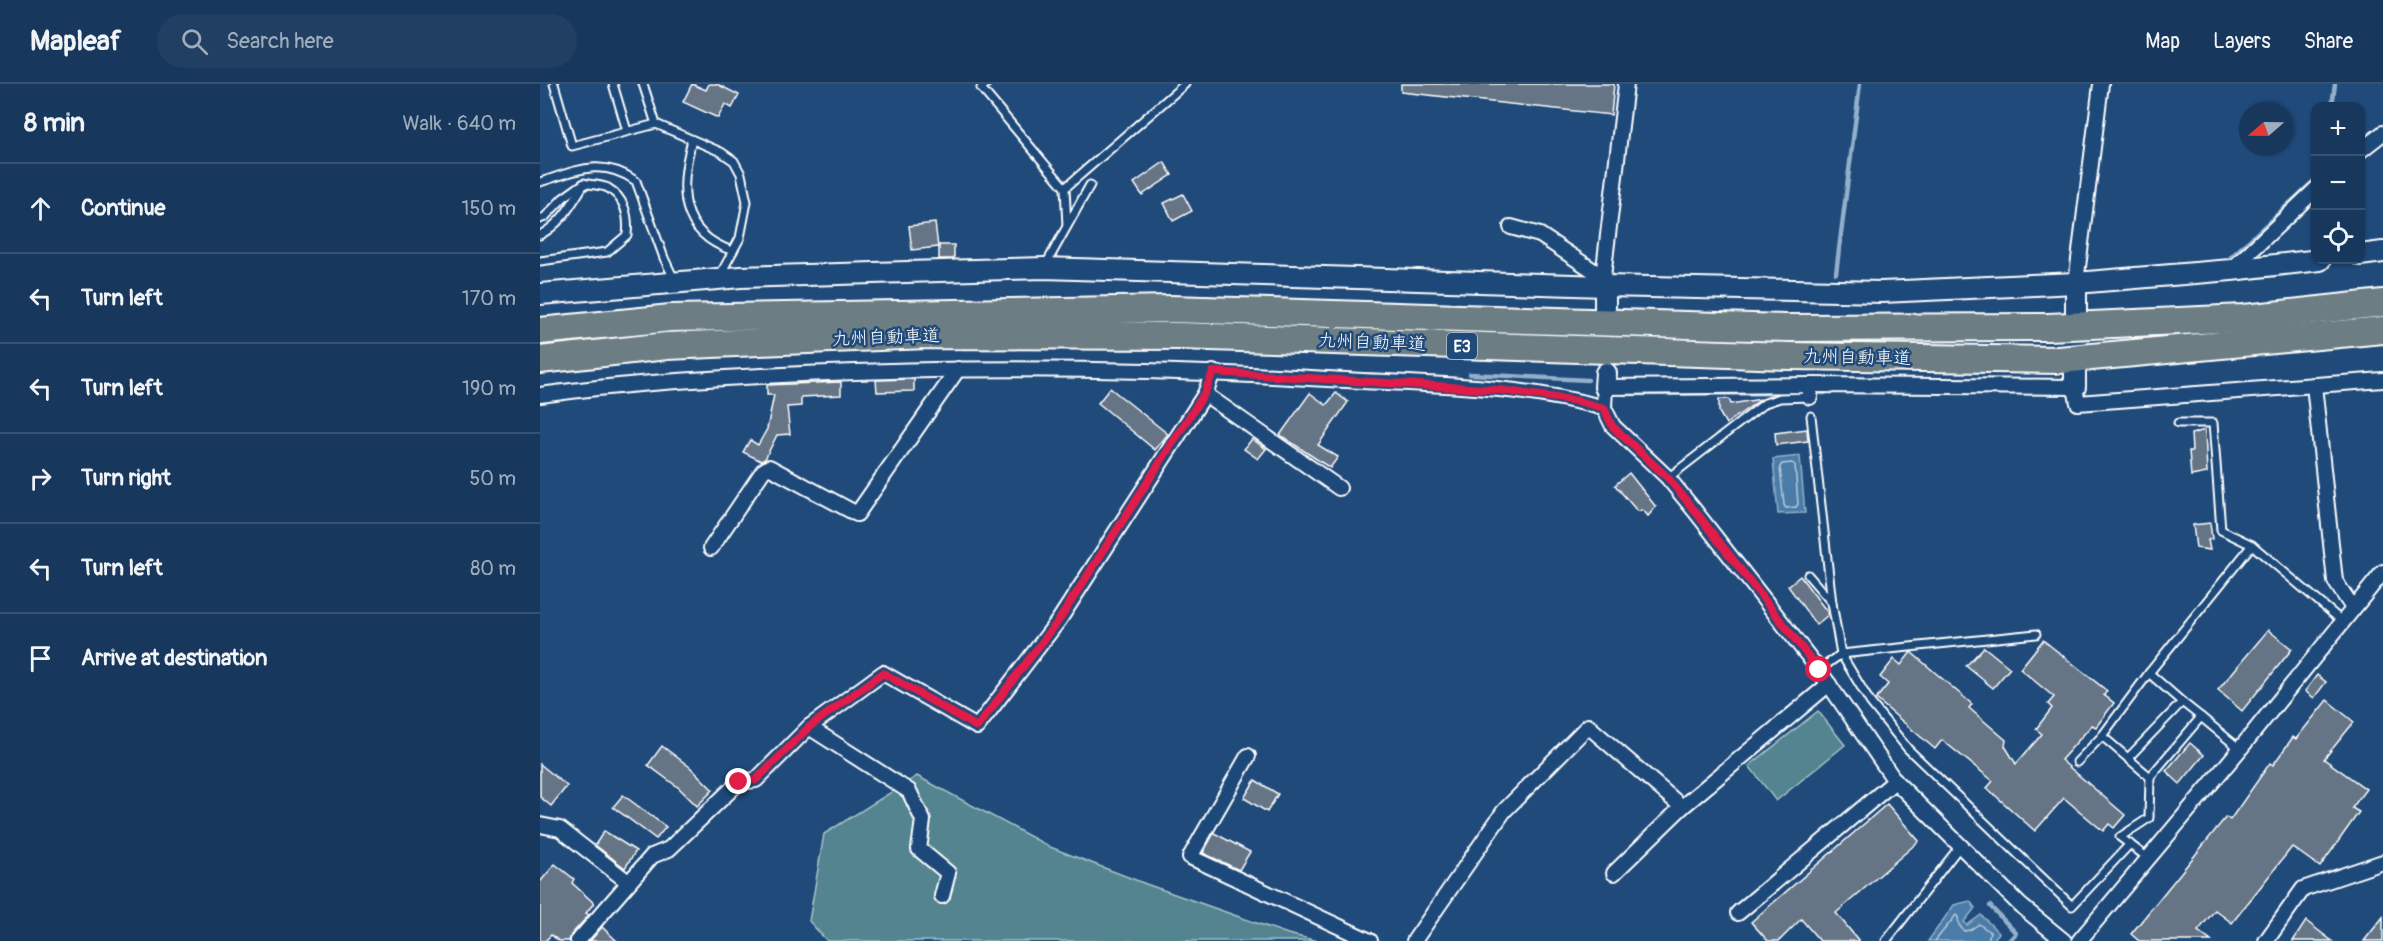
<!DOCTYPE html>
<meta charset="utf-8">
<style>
body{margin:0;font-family:Pangolin,"Klee One",sans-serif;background:#203f62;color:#f1f3f6}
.controls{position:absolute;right:18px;top:18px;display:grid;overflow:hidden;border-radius:12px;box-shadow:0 2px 4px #0004}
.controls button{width:54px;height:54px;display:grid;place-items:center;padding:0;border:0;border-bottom:2px solid #365272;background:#17385c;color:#f1f3f6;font:30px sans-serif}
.compass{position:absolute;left:1699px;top:18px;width:54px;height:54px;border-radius:50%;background:#17385c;box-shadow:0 2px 4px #0004;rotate:250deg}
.stop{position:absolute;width:18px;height:18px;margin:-14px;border:4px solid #e11d48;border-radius:50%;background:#fff}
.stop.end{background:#e11d48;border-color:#fff;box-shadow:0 2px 6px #0008}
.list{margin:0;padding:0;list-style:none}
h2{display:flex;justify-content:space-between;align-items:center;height:78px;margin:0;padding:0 24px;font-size:26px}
h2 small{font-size:20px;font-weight:400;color:#9eacbb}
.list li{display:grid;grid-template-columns:39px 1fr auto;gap:18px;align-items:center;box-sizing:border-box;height:90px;padding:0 24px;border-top:2px solid #365272}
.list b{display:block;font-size:22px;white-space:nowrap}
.list em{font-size:20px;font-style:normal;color:#9eacbb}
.icon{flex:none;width:33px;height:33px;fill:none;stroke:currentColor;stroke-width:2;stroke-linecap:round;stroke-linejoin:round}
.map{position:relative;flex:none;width:1843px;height:857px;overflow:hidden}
header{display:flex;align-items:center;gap:36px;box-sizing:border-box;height:84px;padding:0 30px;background:#17385c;border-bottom:2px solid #365272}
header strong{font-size:28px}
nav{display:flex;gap:33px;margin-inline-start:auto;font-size:21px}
.search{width:420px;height:54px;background:#203f62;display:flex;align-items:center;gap:15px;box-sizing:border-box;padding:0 21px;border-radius:33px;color:#9eacbb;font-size:22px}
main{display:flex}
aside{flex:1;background:#17385c}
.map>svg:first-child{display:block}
</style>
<header>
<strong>Mapleaf</strong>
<div class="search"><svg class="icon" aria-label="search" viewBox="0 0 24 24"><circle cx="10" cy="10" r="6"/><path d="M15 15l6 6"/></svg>Search here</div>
<nav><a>Map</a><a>Layers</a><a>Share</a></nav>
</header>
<main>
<aside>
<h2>8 min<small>Walk · 640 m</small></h2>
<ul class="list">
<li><svg class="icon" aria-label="ahead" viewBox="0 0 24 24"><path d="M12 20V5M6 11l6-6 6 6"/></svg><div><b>Continue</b></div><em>150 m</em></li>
<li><svg class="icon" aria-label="left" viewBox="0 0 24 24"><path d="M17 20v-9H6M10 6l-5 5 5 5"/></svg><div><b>Turn left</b></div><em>170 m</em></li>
<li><svg class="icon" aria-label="left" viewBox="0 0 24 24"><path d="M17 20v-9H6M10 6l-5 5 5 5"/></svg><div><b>Turn left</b></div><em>190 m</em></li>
<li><svg class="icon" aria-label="right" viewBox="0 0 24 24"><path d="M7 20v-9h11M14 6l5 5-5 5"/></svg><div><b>Turn right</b></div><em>50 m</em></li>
<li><svg class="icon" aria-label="left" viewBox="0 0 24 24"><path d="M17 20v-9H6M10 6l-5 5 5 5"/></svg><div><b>Turn left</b></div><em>80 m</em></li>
<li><svg class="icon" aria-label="arrive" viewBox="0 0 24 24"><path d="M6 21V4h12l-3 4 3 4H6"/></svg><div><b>Arrive at destination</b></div></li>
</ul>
</aside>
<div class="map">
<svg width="1843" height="857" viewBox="0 0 1843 857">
<rect width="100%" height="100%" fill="#1f4a7a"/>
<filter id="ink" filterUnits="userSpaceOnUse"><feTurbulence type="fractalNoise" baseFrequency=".0167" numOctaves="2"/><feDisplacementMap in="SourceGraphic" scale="12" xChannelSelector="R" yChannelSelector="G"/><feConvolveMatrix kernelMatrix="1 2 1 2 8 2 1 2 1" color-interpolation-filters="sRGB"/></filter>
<g filter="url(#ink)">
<g fill="#53848f" stroke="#a9c2c7" stroke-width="1.5">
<polygon points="1278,627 1305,661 1236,717 1209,682"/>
<polygon points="377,692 510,763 606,800 748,850 778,857 287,857 269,837 284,750"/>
</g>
<g fill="#4b7ca8" stroke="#93b0cb" stroke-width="1.5">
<polygon points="1260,372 1265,429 1238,430 1233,375"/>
<polygon points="1430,817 1435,824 1424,838 1427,841 1441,831 1459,849 1452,857 1388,857 1414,821"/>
</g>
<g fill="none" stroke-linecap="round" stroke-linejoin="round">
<g stroke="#b7cbdc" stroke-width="1.5">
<polygon points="1252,379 1255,381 1258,420 1256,423 1246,424 1244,421 1240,383 1242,380"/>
<polyline points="1395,857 1416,831 1418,833 1419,841 1424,847 1430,846 1439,840 1450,848 1448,857"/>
</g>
<g stroke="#93b0cb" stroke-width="4.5">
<polyline points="1792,22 1795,0"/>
<polyline points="1688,176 1776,95"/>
<polyline points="1296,189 1320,0"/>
<polyline points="930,290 1048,296"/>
<polyline points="1085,310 1285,309"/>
<polyline points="1450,822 1476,849 1469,857"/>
</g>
</g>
<g fill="#667486" stroke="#fff" stroke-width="1.5">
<polygon points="152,0 166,6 169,0 177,0 199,11 192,24 185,20 178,34 143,18"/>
<polygon points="861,0 1074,0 1071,31 861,8"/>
<polygon points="624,78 632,91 602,111 594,99"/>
<polygon points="643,110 652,127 633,137 624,119"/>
<polygon points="395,139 398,163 372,166 369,142"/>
<rect x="399" y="161" width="15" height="14"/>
<polygon points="374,295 374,307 337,308 336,296"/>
<polygon points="301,298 301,311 261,313 261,322 247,323 250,350 237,351 225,375 221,377 203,368 210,356 218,361 227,345 234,311 227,311 227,301"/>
<polygon points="570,304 628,350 615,366 558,319"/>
<polygon points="770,309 786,321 796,309 808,318 778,361 798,373 790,384 740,351"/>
<polygon points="1179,315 1189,315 1191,320 1221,315 1186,340 1179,328"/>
<polygon points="1267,345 1268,357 1236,361 1235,349"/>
<polygon points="1665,346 1667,389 1651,392 1649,367 1652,367 1651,350"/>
<polygon points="712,355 726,365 718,375 704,365"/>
<polygon points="1089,389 1116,423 1108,432 1103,426 1097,427 1075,401"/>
<polygon points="1670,439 1672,455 1668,456 1670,466 1656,464 1653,441"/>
<polygon points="1260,492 1288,529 1288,531 1276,541 1248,502"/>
<polygon points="1728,546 1752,565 1702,627 1678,606"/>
<polygon points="1503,556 1567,607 1564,611 1574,619 1556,643 1552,641 1521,676 1585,731 1574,744 1569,740 1563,747 1524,714 1495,747 1447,704 1453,697 1402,656 1395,665 1336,615 1348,600 1340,593 1354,575 1361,581 1371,568 1432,620 1429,624 1466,656 1465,662 1476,680 1502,650 1496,645 1512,624 1508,620 1514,613 1480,585"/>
<polygon points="1444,563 1470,584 1453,604 1426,582"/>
<polygon points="1777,591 1786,598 1774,614 1765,607"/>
<polygon points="1787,616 1814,638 1784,675 1826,705 1812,724 1819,728 1780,783 1752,763 1692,839 1675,826 1658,847 1671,857 1599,857 1591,850 1686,733 1690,736 1730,679 1733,681 1753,653 1756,655"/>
<polygon points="1650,659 1664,671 1640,700 1626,687"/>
<polygon points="122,662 150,683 173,706 157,722 139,704 108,681"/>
<polygon points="0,680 27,702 11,722 0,713"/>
<polygon points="715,696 738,710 727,728 704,714"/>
<polygon points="83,711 126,743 116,755 73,723"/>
<polygon points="1347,720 1379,757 1296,829 1319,857 1280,857 1261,835 1239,857 1228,857 1211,838"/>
<polygon points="64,747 96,767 85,784 55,761"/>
<polygon points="674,749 710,768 699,786 663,769"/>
<polygon points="15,780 34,795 32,799 54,819 46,829 49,831 31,851 29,857 19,857 11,851 5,857 0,857 0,798"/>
<polygon points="1843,833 1843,857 1824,857"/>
<polygon points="1766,837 1792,857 1753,857"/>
<polygon points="62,843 77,857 50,857"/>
</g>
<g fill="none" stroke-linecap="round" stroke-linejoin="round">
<polyline stroke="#41658e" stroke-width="20" stroke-dasharray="20 10" stroke-linecap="butt" points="1535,287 1536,228"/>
<g stroke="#fff" stroke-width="11">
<g id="lane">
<polyline points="14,0 32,62 116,40 181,68 194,77 201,90 207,118 200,154 179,193"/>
<polyline points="73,0 87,47"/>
<polyline points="103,0 116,40"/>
<polyline points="446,0 441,4 525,104"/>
<path d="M152,56c-13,48 -14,93 41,111"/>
<path d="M0,98c36,-11 61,-25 96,-1l28,77 10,21"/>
<path d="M0,135l5,-2 18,-19 21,-15c7,2 18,2 24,5 17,10 21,29 19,47l-20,17 -67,9"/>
<polyline points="527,142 525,104 645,0"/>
<path d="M0,151c21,-11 31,-30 43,-49"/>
<polyline points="505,182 550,101"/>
<polyline points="1271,332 1292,519"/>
<polyline points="1638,339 1673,339 1681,446 1712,461 1803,538"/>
<polyline points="1128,394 1225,319 1240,314 1270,313"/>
<polyline points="1268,491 1292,519 1301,570 1279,586"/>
<polyline points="1496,550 1301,570 1330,618 1368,665 1532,822 1590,760"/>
<polyline points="1609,589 1712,461"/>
<polyline points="1642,618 1661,633"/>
<polyline points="1562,652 1609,589 1642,618 1588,674"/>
<polyline points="1537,678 1562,652 1610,693"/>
<polyline points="1608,774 1580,753 1609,734 1610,693 1661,633 1700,665"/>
<polyline points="1346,857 1420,762"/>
</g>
</g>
<g stroke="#fff" stroke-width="18">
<g id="street">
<polyline points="1820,67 1843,49"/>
<polyline points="971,143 1000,151 1063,193"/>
<polyline points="1691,186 1776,105"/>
<polyline points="1536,199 1561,0"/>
<polyline points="1060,201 1063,193 1086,0"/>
<polyline points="1270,301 1535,303 1538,319 1843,296"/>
<polyline points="1774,301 1795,497 1813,524"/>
<polyline points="665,310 799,404"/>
<path d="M0,311c87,-12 174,-17 262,-21 175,-8 350,-6 525,5 92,6 189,4 277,29"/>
<polyline points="1270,313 1270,301 1065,303 1064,324 1073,342 1128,394 1155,427 1279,586 1355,697 1480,821 1524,857"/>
<polyline points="171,464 223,387 229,383 317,430 418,285"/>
<polyline points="269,643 343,589 437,643 519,536 665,310 673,288"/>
<polyline points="708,672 650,773 830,857"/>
<polyline points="0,741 20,745 88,798"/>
<polyline points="1074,789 1142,723 1289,600"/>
<polyline points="1198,829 1355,697"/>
<polyline points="38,857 112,772 129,765 199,698 216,696 269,643 369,707 383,736 379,765 408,789 402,812"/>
<polyline points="874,857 964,727 1048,642 1142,723"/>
<polyline points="1539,857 1700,665 1843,488"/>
<polyline points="1726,857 1763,805 1843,778"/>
</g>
</g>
<g stroke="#fff" stroke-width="24">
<g id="secondary">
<polyline points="1820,171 1843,168"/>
<polyline points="1536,199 1536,228"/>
<polyline points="0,210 201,193 504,184 1065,202 1342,208 1536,199 1691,186 1780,176"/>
<polyline points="1065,226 1065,202"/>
<polyline points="1065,303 1066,289"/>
<polyline points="1535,303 1535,287"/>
</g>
</g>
<g stroke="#fff" stroke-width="30">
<g id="highway">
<polyline points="0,247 131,234 631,225 1245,244 1508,243 1704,234 1843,219"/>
<polyline points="0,276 127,262 387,251 639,252 1250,272 1519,276 1843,246"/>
</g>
</g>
<use href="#lane" stroke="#1f4a7a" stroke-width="7"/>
<use href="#street" stroke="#1f4a7a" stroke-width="14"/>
<use href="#secondary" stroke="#1f4a7a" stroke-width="20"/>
<use href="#highway" stroke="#6c7e84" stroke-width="26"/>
</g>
</g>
<g fill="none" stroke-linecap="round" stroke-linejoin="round" filter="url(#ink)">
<polyline stroke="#e11d48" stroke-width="8" points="199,698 216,696 269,643 343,589 437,643 519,536 664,310 673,288 959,306 1038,317 1064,324 1072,342 1128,394 1155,427 1279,586"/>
</g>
<g text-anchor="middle" stroke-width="5" stroke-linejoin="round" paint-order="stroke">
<rect fill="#1f4a7a" stroke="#bcc9d7" stroke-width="1.5" x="907" y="249" width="30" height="26" rx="4.5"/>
<g font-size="16" font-weight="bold" fill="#fff">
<text x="922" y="268">E3</text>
</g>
<g font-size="18" fill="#fff" stroke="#1f4a7a">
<text transform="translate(346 253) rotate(-2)" y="6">九州自動車道</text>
<text transform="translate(832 258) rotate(2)" y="6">九州自動車道</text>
<text transform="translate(1317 273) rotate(1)" y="6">九州自動車道</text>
</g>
</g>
</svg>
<div class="controls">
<button>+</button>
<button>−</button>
<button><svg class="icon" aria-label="locate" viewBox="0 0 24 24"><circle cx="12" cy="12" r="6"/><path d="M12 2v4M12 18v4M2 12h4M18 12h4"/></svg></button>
</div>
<svg class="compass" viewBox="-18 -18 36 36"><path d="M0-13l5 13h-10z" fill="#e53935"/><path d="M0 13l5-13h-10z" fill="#9eacbb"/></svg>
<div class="stop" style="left:1279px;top:586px"></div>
<div class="stop end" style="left:199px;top:698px"></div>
</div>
</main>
